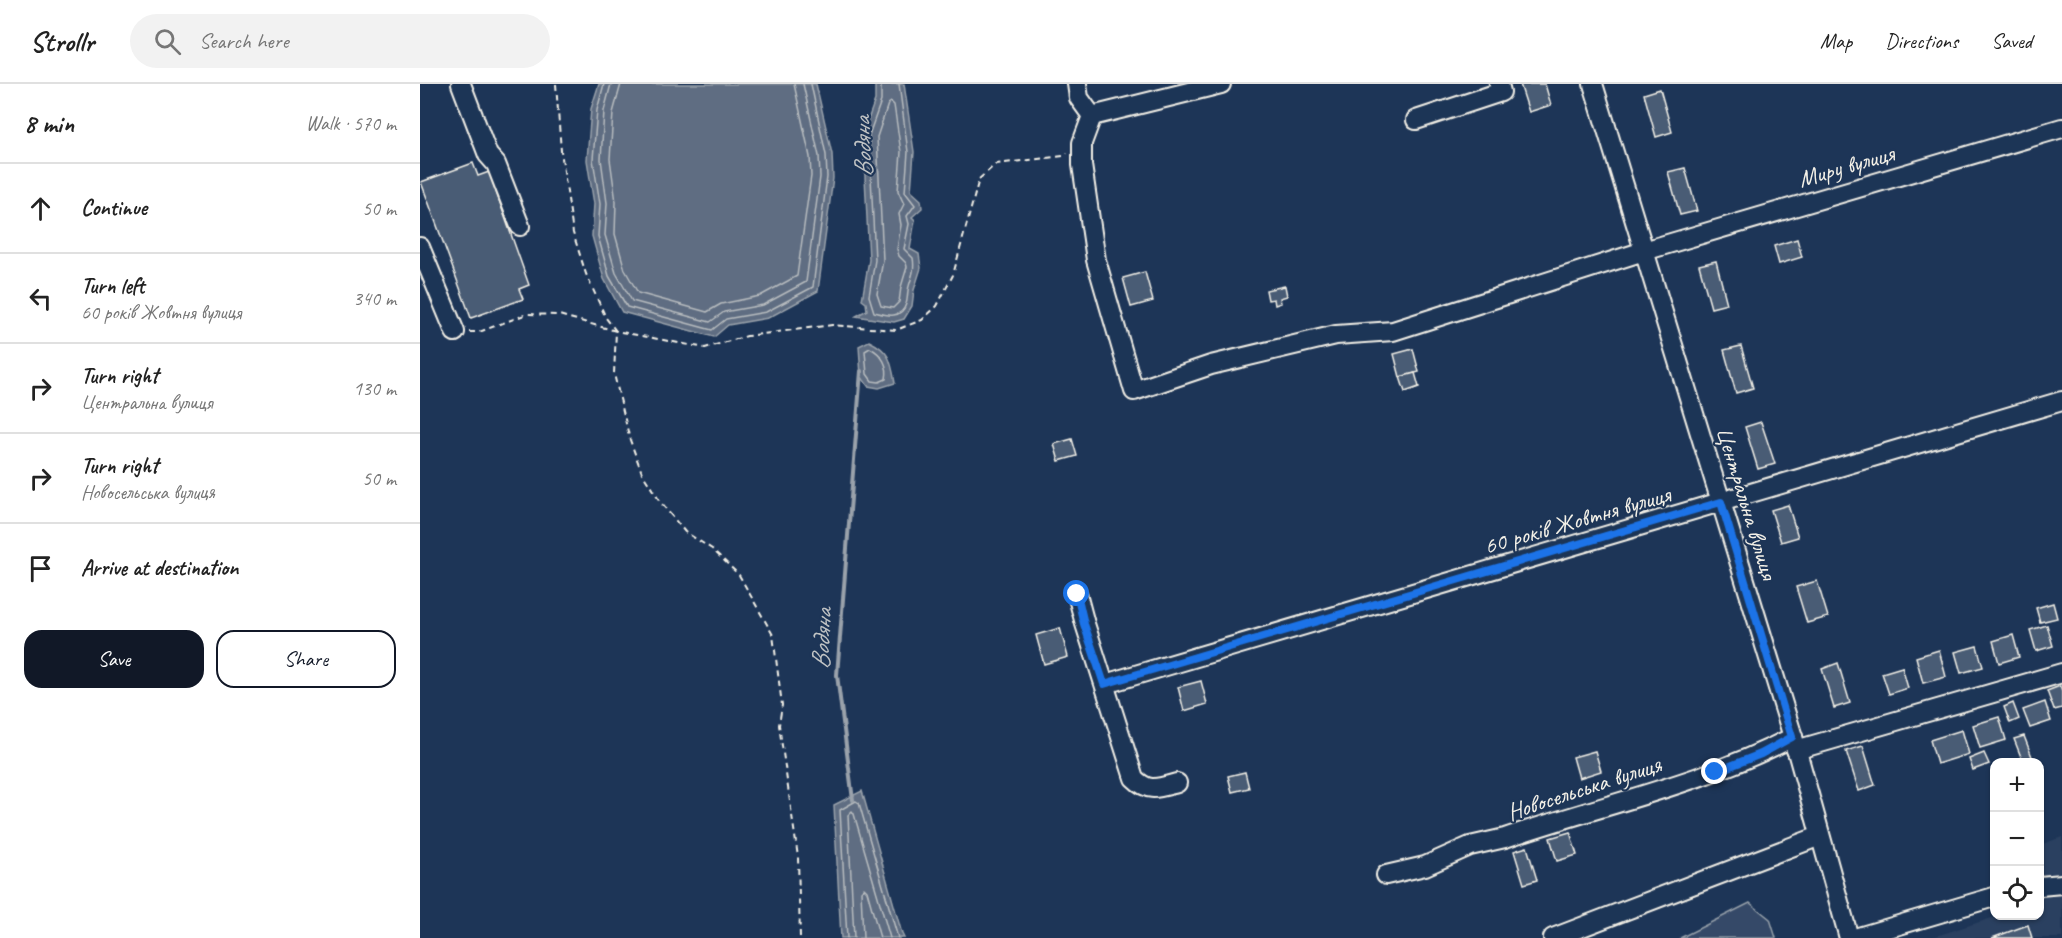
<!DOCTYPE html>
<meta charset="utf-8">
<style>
body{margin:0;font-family:Caveat,sans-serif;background:#f2f2f2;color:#222}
.controls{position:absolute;right:18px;bottom:18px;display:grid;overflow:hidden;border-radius:12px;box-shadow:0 2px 4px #0004}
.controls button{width:54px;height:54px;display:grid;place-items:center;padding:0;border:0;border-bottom:2px solid #e0e0e0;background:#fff;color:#222;font:30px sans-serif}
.stop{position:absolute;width:18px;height:18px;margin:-14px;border:4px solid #1a73e8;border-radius:50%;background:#fff}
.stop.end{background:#1a73e8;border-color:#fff;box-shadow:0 2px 6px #0008}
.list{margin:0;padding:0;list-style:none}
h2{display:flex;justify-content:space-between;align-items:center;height:78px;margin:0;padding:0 24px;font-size:26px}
h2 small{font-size:20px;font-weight:400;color:#767676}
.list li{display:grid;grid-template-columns:39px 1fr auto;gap:18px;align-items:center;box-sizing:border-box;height:90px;padding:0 24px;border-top:2px solid #e0e0e0}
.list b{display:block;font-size:22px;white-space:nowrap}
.list p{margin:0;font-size:20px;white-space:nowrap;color:#767676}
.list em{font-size:20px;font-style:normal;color:#767676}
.actions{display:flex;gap:12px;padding:18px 24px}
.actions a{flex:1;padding:14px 0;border:2px solid #111827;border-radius:18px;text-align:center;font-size:21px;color:#111827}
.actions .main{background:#111827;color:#fff}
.icon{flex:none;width:33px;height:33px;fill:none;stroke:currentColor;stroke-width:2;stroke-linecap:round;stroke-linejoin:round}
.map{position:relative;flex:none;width:1642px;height:854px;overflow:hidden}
header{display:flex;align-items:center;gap:36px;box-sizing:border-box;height:84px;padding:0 30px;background:#fff;border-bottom:2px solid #e0e0e0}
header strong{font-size:28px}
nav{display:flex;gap:33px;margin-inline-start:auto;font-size:21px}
.search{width:420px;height:54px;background:#f2f2f2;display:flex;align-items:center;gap:15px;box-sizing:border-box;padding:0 21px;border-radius:33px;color:#767676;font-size:22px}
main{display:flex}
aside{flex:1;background:#fff}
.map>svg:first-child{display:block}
</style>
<header>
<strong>Strollr</strong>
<div class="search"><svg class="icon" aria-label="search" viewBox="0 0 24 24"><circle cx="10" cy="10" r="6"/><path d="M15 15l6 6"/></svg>Search here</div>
<nav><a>Map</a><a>Directions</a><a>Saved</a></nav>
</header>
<main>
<aside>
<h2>8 min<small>Walk · 570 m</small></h2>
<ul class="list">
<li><svg class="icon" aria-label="ahead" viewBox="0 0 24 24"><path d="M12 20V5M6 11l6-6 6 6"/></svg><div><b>Continue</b></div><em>50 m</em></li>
<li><svg class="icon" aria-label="left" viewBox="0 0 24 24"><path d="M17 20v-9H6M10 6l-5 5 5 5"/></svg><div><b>Turn left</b><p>60 років Жовтня вулиця</p></div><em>340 m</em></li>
<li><svg class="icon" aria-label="right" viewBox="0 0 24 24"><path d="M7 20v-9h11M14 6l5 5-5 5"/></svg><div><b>Turn right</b><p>Центральна вулиця</p></div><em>130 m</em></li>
<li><svg class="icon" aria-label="right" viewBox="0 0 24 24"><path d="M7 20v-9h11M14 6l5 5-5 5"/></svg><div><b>Turn right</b><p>Новосельська вулиця</p></div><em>50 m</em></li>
<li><svg class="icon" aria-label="arrive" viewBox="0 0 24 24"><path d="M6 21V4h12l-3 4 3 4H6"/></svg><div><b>Arrive at destination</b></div></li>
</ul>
<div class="actions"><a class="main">Save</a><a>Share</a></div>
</aside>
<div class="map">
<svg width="1642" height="854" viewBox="0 0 1642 854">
<rect width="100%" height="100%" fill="#1d3557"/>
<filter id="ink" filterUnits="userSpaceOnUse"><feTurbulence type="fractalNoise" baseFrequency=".0167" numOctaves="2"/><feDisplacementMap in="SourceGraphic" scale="12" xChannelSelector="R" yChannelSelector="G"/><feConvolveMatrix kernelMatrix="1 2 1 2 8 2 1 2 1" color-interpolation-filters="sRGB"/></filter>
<g filter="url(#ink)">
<polygon fill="#2a4060" points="1642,753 1642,854 1510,854 1578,832 1620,832 1620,761"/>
<polygon fill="#354a67" stroke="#949ea8" stroke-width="1.5" points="1330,819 1350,835 1356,854 1260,854"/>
<g fill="#5e6d82" stroke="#9aa2ab" stroke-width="1.5">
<polygon points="179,0 396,0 412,70 413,94 398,207 348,234 308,241 294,253 202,228 184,195 172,152 174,120 167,76 171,25"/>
<polygon points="455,0 484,0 494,68 491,107 501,116 502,124 492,133 495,136 490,165 499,170 501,184 494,206 492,222 484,235 474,238 436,232 447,226 446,219 442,216 449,176 443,50 455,16"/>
<path d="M449,257c21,10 22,20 26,42l-16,5 -11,-2 -7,-10 -2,-30z"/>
<polygon points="442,707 482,850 484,854 421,854 414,721"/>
</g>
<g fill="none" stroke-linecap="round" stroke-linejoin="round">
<g stroke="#b8bcbf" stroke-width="1.5">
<polyline points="184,0 177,26 173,75 180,120 178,152 189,192 207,223 292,246 306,235 346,228 393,203 407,93 406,71 391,0"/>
<polyline points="191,0 184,27 181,75 187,119 185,151 196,189 212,217 290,238 304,228 343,221 386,198 400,93 399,72 383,0"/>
<polyline points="201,0 193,29 190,75 196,118 195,150 205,186 218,209 287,228 301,220 340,212 377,192 391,92 390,73 374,0"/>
<path d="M461,0v17l-12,34 6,125 -6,36 5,16c12,3 27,8 32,-8 2,-5 1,-12 3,-18 3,-10 6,-17 4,-28l-9,-9 5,-25 -2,-8 8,-11 -10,-13 3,-40 -9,-68"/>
<polygon points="471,18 474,21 481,68 478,107 484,120 479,130 481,141 477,165 479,172 486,179 487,183 481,203 479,218 473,224 461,222 457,210 463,176 457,53 468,20"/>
<path d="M450,264c12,6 19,18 16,31l-7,3 -7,-1 -5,-7 -2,-23z"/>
<polyline points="427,854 420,726 436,717 439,719 478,854"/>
<polyline points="434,854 428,731 432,727 434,730 470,854"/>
<polyline points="443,854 441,807 444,804 447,807 460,854"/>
</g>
<polyline stroke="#9aa2ab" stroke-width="4" points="433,716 417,591 441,287"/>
</g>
<g fill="#485b74" stroke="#f4f1e8" stroke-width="1.5">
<polygon points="1100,0 1125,0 1131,21 1109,28"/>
<polygon points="1240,5 1252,48 1236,53 1224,10"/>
<polygon points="53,79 58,92 69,88 109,201 99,205 103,215 51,234 1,98"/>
<polygon points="1265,84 1277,127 1260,131 1248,88"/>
<polygon points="1377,155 1382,173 1359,180 1354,162"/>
<polygon points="1296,177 1307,220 1291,224 1279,181"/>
<polygon points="725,188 733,217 711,223 703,194"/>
<polygon points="865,202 867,212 860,214 861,219 855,221 854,215 848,216 846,206"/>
<polygon points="1321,262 1333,304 1316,309 1304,266"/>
<polygon points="993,265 999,288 980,293 974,270"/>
<polygon points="995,289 999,303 985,308 980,293"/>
<polygon points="1341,338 1355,380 1338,385 1325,343"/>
<polygon points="652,355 657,372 639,377 634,360"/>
<polygon points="1368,421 1378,453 1361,458 1351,426"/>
<polygon points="1397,497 1408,533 1387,539 1376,503"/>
<polygon points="1633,519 1637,534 1620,538 1616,524"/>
<polygon points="1627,541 1633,562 1616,567 1610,546"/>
<polygon points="640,544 648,573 624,580 616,551"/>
<polygon points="1593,551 1599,573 1579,579 1573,557"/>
<polygon points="1557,562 1563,583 1541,589 1535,568"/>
<polygon points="1519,566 1526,593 1503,599 1496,573"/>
<polygon points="1418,579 1430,619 1414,624 1402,585"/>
<polygon points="1482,583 1488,604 1469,610 1462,589"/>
<polygon points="781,597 787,620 764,627 758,603"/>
<polygon points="1640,602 1642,608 1642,624 1634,626 1627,607"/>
<polygon points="1625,618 1631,637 1610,644 1603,626"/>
<polygon points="1593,619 1599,635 1590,639 1584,623"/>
<polygon points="1579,633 1586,656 1560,664 1553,641"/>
<polygon points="1542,646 1549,670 1517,680 1510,656"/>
<polygon points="1604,652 1614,678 1603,678 1594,655"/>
<polygon points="1443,662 1455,701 1439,707 1426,667"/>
<polygon points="1175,667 1181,687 1159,694 1153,673"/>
<polygon points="1564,669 1569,680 1553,686 1549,675"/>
<polygon points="825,688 829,704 812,708 808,692"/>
<polygon points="1150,748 1157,771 1137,777 1130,754"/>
<polygon points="1107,763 1117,796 1104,800 1094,767"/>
<polygon points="1608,841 1612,854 1572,854 1602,843"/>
</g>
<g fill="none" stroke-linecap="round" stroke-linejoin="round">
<g stroke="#f4f1e8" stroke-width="22">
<g id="minor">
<polyline points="41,0 68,71 76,80 100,142"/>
<polyline points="657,0 659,14 672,32"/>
<polyline points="1173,0 1373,653 1429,854"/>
<polyline points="672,32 662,59 662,81 676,176 714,307 791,281 916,251 973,247 1224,167 1642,44"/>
<polyline points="672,32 801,0"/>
<polyline points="996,36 1081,8 1079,0"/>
<polyline points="0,163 35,248"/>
<path d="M657,510l8,30 49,154c15,15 24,10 43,5"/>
<polyline points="685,600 1642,317"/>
<polyline points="1376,666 1642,589"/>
<path d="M966,791l39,-9 45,-20 35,-8c96,-33 197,-54 288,-101"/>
<polyline points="1620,802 1642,800"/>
<polyline points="1133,854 1400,752"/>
<polyline points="1435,854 1574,813"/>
</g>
</g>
<g stroke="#f4f1e8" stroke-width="2" stroke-dasharray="6 4.5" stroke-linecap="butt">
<polyline points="136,0 141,67 153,149 166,190 186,234 196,247 194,290 210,356 222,389 241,419 265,448 292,465 319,491 353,551 362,621 359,641 378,773 380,854"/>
<polyline points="49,248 59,248 107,230 139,231 196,247 285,264 327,252 412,241 476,246 502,236 517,222 533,191 559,95 576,80 643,72 647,69"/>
</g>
<use href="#minor" stroke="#1d3557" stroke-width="18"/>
</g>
</g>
<g fill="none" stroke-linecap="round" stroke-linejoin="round" filter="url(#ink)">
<polyline stroke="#1a73e8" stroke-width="8" points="657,510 664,540 684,600 1301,418 1372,653 1341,670 1295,688"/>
</g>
<g text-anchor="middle" stroke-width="4.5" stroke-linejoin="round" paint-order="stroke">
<g font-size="24" fill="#f4f1e8" stroke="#1d3557">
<text transform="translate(1426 82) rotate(-16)" y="8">Миру вулиця</text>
<text transform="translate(1327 419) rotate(73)" y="8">Центральна вулиця</text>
<text transform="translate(1157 436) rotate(-16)" y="8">60 років Жовтня вулиця</text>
<text transform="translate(1164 704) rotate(-18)" y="8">Новосельська вулиця</text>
</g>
<g font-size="26" font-style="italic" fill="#c0c3c4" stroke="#1d3557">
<text transform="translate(442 63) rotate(-92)" y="9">Водяна</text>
<text transform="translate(401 555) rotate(-87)" y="9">Водяна</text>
</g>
</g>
</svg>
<div class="controls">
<button>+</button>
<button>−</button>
<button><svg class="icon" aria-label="locate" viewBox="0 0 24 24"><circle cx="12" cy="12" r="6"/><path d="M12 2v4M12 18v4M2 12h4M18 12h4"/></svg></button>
</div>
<div class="stop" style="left:657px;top:510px"></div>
<div class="stop end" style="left:1295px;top:688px"></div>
</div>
</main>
